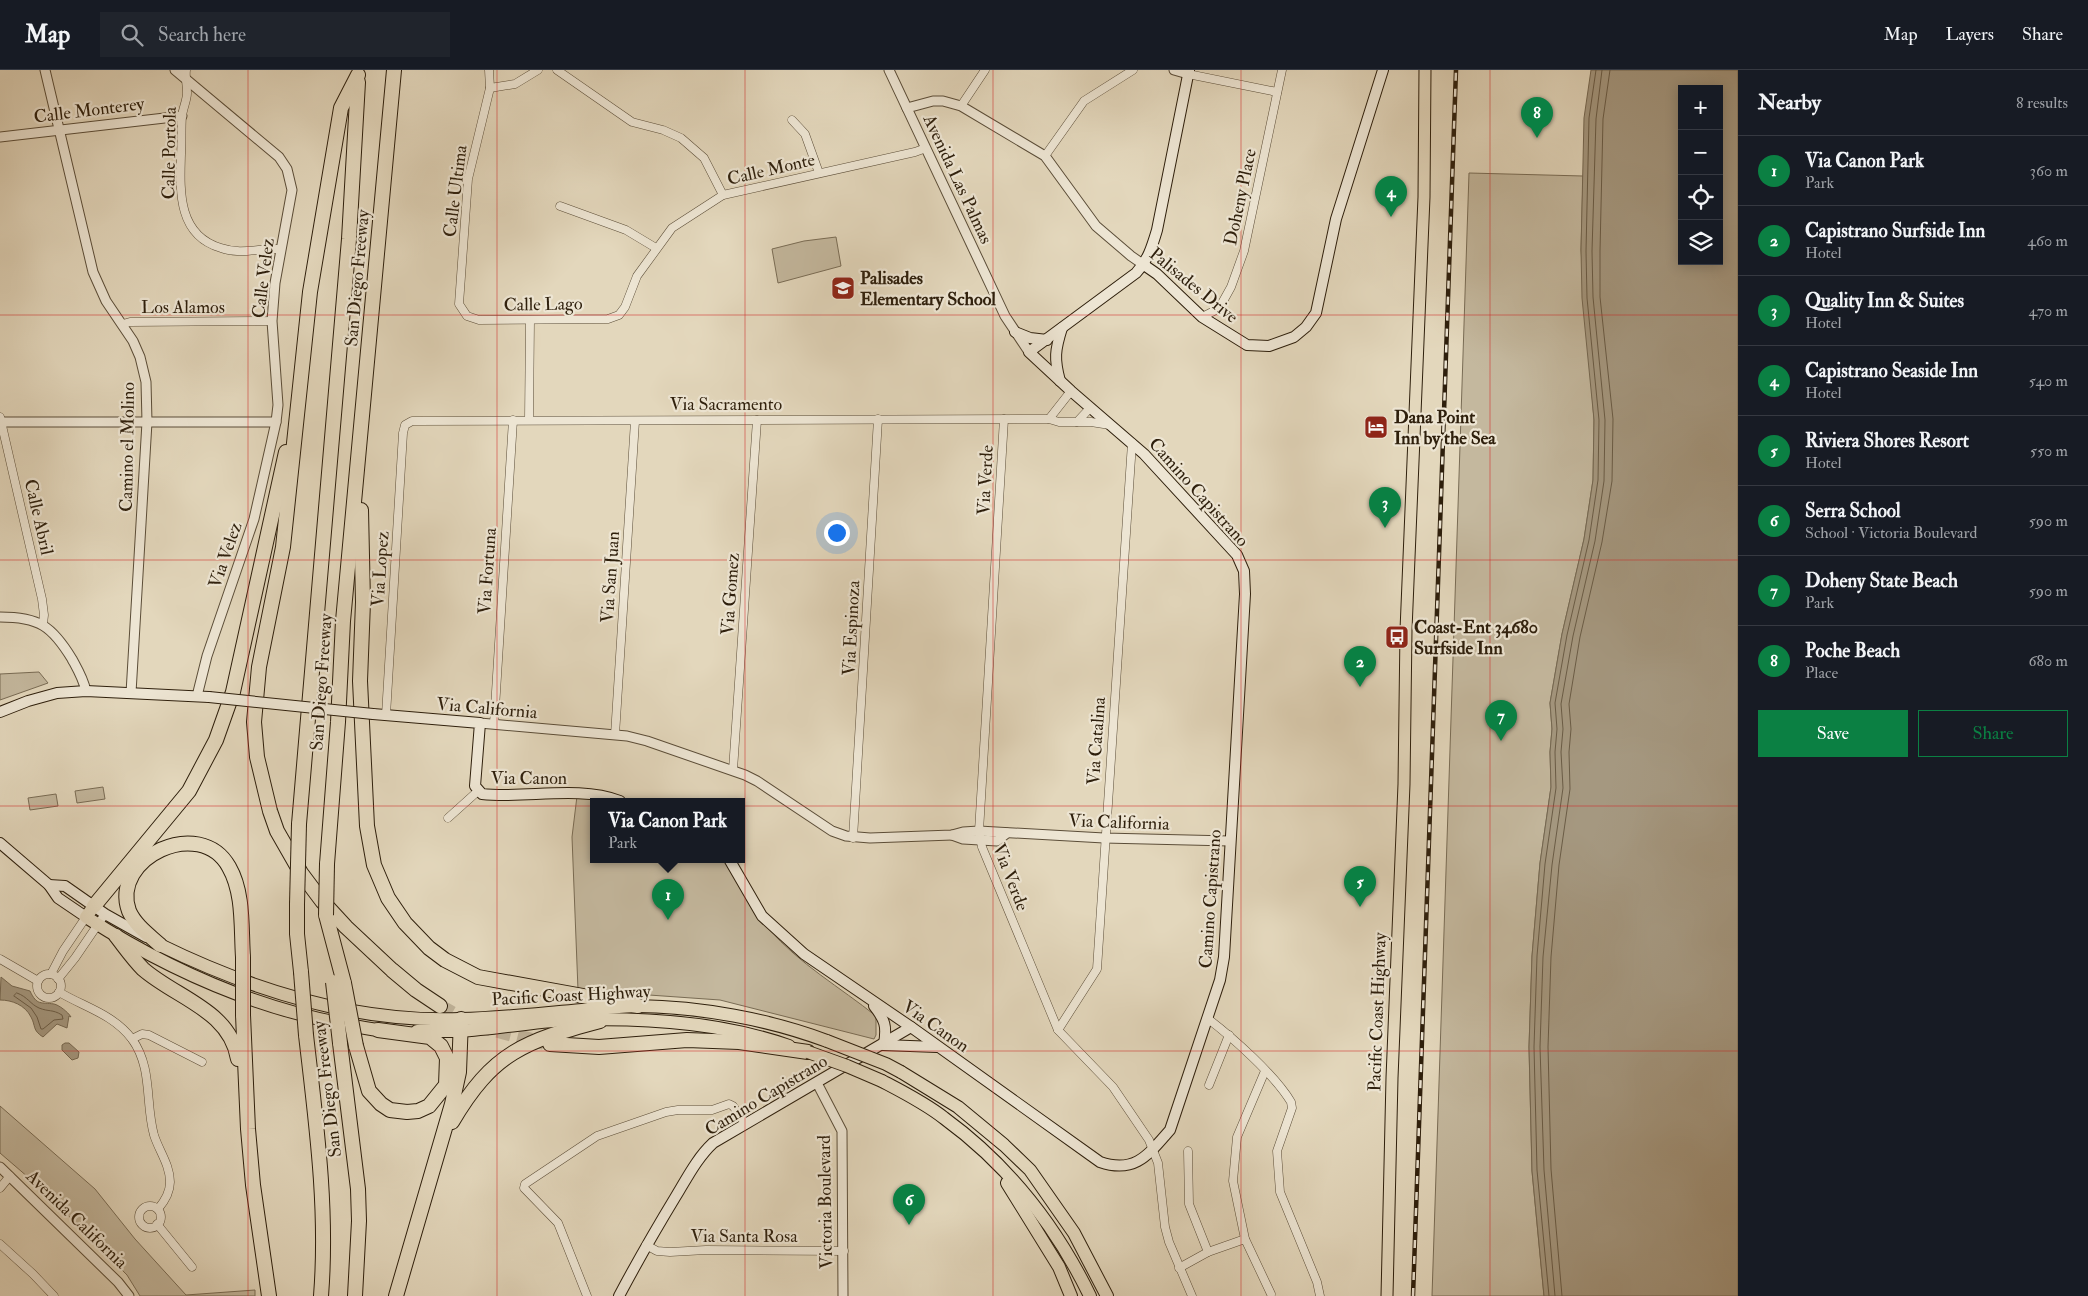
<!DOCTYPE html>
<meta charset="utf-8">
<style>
body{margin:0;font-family:"IM FELL Double Pica",serif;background:#20242c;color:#f1f3f6}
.controls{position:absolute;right:15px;top:15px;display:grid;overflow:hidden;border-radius:0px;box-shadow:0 2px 12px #0003}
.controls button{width:45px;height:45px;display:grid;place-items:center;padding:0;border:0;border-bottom:1px solid #363941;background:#171b24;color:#f1f3f6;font:25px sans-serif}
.you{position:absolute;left:836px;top:462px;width:18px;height:18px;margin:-12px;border:4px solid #fff;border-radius:50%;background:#1a73e8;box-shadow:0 0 0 8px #1a73e833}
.badge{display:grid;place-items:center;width:32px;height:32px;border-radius:50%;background:#0b8043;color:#fff;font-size:16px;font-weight:700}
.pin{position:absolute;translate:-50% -41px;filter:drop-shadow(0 1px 2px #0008)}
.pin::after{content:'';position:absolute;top:26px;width:18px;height:15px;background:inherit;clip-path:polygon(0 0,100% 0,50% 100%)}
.popup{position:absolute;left:590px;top:728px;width:155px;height:65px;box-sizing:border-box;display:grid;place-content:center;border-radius:0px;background:#171b24;filter:drop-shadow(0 1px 4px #0005);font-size:16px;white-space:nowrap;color:#9ea1a6}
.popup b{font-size:19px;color:#f1f3f6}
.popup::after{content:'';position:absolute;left:50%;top:100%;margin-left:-10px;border:10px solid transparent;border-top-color:#171b24}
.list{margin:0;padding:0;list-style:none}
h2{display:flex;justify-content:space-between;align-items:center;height:65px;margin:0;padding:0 20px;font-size:21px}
h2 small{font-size:16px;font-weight:400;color:#9ea1a6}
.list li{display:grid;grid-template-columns:32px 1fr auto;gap:15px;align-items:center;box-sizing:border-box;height:70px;padding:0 20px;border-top:1px solid #363941}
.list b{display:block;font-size:19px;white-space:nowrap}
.list p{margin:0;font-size:16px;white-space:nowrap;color:#9ea1a6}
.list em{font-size:16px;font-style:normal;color:#9ea1a6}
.actions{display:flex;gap:10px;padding:15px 20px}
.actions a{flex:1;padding:11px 0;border:1px solid #0b8043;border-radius:0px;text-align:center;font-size:18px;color:#0b8043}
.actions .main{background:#0b8043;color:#fff}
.icon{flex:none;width:28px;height:28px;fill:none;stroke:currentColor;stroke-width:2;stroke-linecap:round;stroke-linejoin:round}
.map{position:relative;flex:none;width:1738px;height:1226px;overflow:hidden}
header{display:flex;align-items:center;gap:30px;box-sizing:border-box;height:70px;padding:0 25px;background:#171b24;border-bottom:1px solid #363941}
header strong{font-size:24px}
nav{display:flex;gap:28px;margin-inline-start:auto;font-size:18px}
.search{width:350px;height:45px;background:#20242c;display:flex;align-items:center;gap:12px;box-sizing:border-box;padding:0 18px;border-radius:0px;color:#9ea1a6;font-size:19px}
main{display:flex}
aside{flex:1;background:#171b24}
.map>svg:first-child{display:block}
</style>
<header>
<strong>Map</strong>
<div class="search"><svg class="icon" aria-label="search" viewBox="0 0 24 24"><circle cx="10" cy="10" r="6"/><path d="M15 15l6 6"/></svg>Search here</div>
<nav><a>Map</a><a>Layers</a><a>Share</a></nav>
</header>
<main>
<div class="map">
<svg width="1738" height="1226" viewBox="0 0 1738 1226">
<rect width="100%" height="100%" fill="#e3d7bc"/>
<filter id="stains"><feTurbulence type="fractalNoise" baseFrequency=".004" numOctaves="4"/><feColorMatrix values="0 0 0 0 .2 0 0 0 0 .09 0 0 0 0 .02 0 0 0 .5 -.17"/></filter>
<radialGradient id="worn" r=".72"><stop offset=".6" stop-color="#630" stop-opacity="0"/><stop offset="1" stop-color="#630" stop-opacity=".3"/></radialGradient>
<g fill="#c4b89e" stroke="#796c55">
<polygon points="1469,103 1583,106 1581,180 1594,350 1593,410 1584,469 1562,564 1550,633 1552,659 1550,682 1551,717 1540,793 1532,886 1529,977 1532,1101 1544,1226 1432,1226"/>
<polygon points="836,167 841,196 778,213 772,179 804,171"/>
<polygon points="39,602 48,613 0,630 0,604"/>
<polygon points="103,717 105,729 77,733 75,721"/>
<polygon points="56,724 58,736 30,740 28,728"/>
<path d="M577,726l35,5h-18v58h130c18,21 26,49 45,70 29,34 72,59 107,87v19l-2,4 -154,-39 -142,-10 -6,-153z"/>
<polygon points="0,1036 95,1119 135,1169 186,1225 255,1220 255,1226 140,1226 127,1205 43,1120 0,1083"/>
</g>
<g fill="#a59880" stroke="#756852" fill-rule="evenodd">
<path d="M1591,0h147v1226h-194l-12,-125 -3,-124 3,-91 8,-93 11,-76 -1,-35 2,-23 -2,-26 12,-69 22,-95 9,-59 1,-60 -12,-122 -1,-48 3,-132zM1682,19h37v172h-37z"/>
<path d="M1,907l11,9 18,5c7,15 11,11 24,13 5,1 14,8 17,13l-2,-1 -2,12 -10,-4 -14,13c-11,-7 -7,-11 -12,-20 -6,-12 -19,-17 -31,-17z"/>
<polygon points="65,973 69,973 79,982 78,988 72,990 62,980 62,975"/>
</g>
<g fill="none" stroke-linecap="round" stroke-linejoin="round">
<g stroke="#6a5c46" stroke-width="1">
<path d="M17,923c11,4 13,11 22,15 10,4 13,1 23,7l1,4 -9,1 -11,9h-2l-4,-12 -6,-9 -17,-12z"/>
<polyline points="1549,1226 1537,1100 1534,977 1537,886 1545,794 1556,718 1555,682 1557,659 1555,633 1567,565 1589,470 1598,410 1599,350 1587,228 1586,181 1589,48 1596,0"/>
<polyline points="1555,1226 1544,1100 1540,977 1543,887 1552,795 1563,718 1561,682 1563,659 1561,634 1573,566 1595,471 1604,411 1605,350 1593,227 1592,181 1596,49 1602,0"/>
<polyline points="1562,1226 1551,1099 1548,977 1551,887 1559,795 1570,719 1569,682 1571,659 1569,634 1580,567 1602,472 1612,411 1613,349 1600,227 1600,181 1603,49 1610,0"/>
</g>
<polyline stroke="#bfb299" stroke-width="14" stroke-dasharray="14 7" stroke-linecap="butt" points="440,936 471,954 544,973"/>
<g stroke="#5b4d38" stroke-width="9">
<g id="minor">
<path d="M186,0c-1,8 1,15 1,23 0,7 -4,15 -5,23 -1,12 0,25 -1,38 -1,36 -4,81 40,94 20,7 39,0 60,1"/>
<polyline points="489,0 490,18 468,109 459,234 467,246 479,250 608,249 619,245 625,237 637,206 672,158 723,125 915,82 926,78"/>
<polyline points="557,0 632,52 663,60 681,68 704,88 723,125"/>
<polyline points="1188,4 1277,22"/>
<polyline points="490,18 515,14 538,0"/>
<polyline points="961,36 985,0"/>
<polyline points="792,50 805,64 819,103"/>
<polyline points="1045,86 1084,31 1133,0"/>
<polyline points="560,136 626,160 656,178"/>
<polyline points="1202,247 1214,241 1221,235 1231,217 1244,181 1282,0"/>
<polyline points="123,254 130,252 272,251"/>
<polyline points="0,347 42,529 44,545 43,554"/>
<polyline points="1004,349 979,761 982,777 1058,960 1113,1017 1149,1070 1158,1093 1165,1157 1169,1172 1192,1226"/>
<polyline points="1049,349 1071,321"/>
<polyline points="529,350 530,250"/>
<polyline points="1077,352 1091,352 1110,355"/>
<polyline points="386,645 403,363 405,355 412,351 1049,349 1059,352 1077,352 1090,338"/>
<polyline points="494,654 513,350"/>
<polyline points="615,665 635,351"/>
<polyline points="733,700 757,350"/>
<polyline points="448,748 478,721"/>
<polyline points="853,768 878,349"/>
<polyline points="0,889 38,911"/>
<polyline points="51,904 63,881 86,847"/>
<circle cx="49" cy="916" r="12"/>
<polyline points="58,909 75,888 105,844"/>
<path d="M59,922c25,15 54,22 73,47 21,29 13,64 22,96 5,16 16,30 16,47 0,10 -6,20 -12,27"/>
<path d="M1207,948c25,19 68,57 84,84l1,6 -15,43 3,41 37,90 3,14"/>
<polyline points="1058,960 1097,899 1132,373"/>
<polyline points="132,969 142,964 149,965 202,992"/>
<polyline points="1265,1001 1237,1067 1233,1111 1245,1169 1271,1224"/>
<polyline points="1209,1015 1229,965"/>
<polyline points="1188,1081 1189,1134 1208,1182"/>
<polyline points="0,1118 10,1106"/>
<circle cx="150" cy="1147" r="11"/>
<polyline points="157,1154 192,1197"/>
<polyline points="0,1174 33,1204 54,1226"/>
<polyline points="646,1175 657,1181 670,1182 706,1180 844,1181"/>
<polyline points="1179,1198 1208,1182 1245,1169"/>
<polyline points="587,1226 558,1153 524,1118 525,1114 597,1066 666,1042 678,1040 712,1040 729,1034 733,1036 745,1053"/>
</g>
</g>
<g stroke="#5b4d38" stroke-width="11">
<g id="tertiary">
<polyline points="45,0 93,202 106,231 133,271 140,287 146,312 147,352 131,623"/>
<polyline points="175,0 279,87 287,99 292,120 275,213 272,251 278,335 276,352 254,449 207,586 197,626"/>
<polyline points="889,0 1005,246 1029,282"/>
<polyline points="1174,0 1188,4"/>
<polyline points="907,38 933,31 943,31 961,36 1045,86 1096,156 1131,186 1144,195"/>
<polyline points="0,67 182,46"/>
<polyline points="0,352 276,352"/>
<path d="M0,547c39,0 52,9 72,42 6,11 11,19 14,32"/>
<polyline points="480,653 627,666 647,671 745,705 757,711 832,761 846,766 870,768 952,765 963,762 979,761 1104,768 1230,771"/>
<polyline points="952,765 963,769 997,771 1007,763"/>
<polyline points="817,1013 842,1061 843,1226"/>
<polyline points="0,1097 118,1212 129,1226"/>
</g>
</g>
<g stroke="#2e1f0c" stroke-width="12">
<g id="secondary">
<polyline points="1144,195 1157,204 1202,247 1247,275 1269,276 1294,267 1306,257 1316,243 1336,149 1383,0"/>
<polyline points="1015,262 1030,268 1047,270"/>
<path d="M1060,311c-6,-22 -5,-31 2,-53"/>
<polyline points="0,642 28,631 57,623 86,621 209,627"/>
<path d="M373,644l107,9 -5,63 7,8c45,5 95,-9 138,7"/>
<polyline points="0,773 49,815 58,828 86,847"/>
<path d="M729,789l33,57 42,38 107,73 189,135c35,12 48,-7 70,-32l50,-150 4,-23 21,-363 -1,-23 -7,-16 -93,-101 -73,-63 -42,-39 107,-79c12,-13 16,-26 21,-43l32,-160"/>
<polyline points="49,815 65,816 105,844 146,867"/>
<path d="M874,936c11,14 13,20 10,38"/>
<polyline points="883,975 937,977"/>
<path d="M619,1226c18,-34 37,-67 57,-100 11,-18 21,-38 37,-53l198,-116"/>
</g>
</g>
<g stroke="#2e1f0c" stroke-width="13">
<polyline id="primary" points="1387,1226 1392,1008 1404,714 1406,560 1424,127 1425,0"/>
</g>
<g stroke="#2e1f0c" stroke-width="14">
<g id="trunk">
<path d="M94,836l-8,11c78,50 161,88 252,106 17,3 33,7 49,8"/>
<path d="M160,875c92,45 197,78 301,74 45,-1 91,-7 136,-10 13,-1 28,-3 41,-3 63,1 130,13 189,35"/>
<path d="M417,961c14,0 28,0 42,0 36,-2 71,-9 107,-11 74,-3 152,1 223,26"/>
<polyline points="901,1002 958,1037 1004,1075 1030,1100 1074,1163 1107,1226"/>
<path d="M882,1011c21,11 43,22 62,37 63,46 112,108 146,178"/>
<polyline points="1007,1113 1059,1197 1071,1226"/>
</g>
</g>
<g stroke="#2e1f0c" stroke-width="16">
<g id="motorway">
<polyline points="358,5 341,38 310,222 283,477 259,597 254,652 257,687 270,741 277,761 301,803 322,831 346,857 392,900 416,920 440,936"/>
<polyline points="361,440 363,532 360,611 367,756 374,795 388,828 405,853 429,878 445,890 478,907 638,936"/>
<polyline points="299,754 349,169 358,12"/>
<polyline points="327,794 338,652 343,551 394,0"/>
<polyline points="297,834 297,864 301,902"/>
<polyline points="94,836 189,721 216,670 233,622 286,382"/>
<polyline points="326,845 344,913"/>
<path d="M116,866c8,10 17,23 27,33 33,29 87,41 95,90"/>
<path d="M160,875c-11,-10 -25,-20 -31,-34 -19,-53 71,-96 100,-44 15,26 12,61 14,90"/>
<polyline points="243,945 248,1059 253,1115 269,1226"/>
<path d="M306,965c10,87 22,173 15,261"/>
<polyline points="340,973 358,1119 359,1151 355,1226"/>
<polyline points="550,974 599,977 687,970 739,972 808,982"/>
<polyline points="356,976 369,1021 381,1034 390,1040 407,1042 418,1041 429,1036 446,1015 447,988 441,976 430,967 378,960"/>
<path d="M452,1052c41,-70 73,-81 148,-101"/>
<polyline points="396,1226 452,1034 459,1002 461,949"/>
</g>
</g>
<use href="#minor" stroke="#ede5d3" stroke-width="8"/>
<use href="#tertiary" stroke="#ede5d3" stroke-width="9"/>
<use href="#secondary" stroke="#ede5d3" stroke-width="10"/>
<use href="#primary" stroke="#e3d7bc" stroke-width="11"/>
<use href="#trunk" stroke="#e3d7bc" stroke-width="12"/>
<use href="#motorway" stroke="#e3d7bc" stroke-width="14"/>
<g stroke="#2e1f0c" stroke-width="4.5">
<polyline id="rail" points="1413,1226 1456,0"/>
</g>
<use href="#rail" stroke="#ede5d3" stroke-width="2.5" stroke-dasharray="8" stroke-linecap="butt"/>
<g stroke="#2e1f0c" stroke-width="12" stroke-linecap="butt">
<polyline id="secondary-bridge" points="209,627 373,644"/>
</g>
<g stroke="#2e1f0c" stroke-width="14" stroke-linecap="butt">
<g id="trunk-bridge">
<polyline points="827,971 886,994 901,1002"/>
<polyline points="808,982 847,996 882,1011"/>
</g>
</g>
<g stroke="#2e1f0c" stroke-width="16" stroke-linecap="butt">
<g id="motorway-bridge">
<polyline points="297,834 299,754"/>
<polyline points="326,845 327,794"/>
<polyline points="243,887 243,945"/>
<polyline points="301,902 306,965"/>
<polyline points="333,912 340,973"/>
<polyline points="344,913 356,976"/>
</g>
</g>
<use href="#secondary-bridge" stroke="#ede5d3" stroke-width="10"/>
<use href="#trunk-bridge" stroke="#e3d7bc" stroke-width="12"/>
<use href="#motorway-bridge" stroke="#e3d7bc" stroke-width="14"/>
</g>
<path fill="none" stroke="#d62828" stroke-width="1" stroke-opacity="0.55" d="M248,0v1226M497,0v1226M745,0v1226M993,0v1226M1241,0v1226M1490,0v1226M0,245h1738M0,490h1738M0,736h1738M0,981h1738"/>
<defs>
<g id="school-square" transform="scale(1.25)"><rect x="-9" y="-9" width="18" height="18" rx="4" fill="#8f2418" stroke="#ede5d3"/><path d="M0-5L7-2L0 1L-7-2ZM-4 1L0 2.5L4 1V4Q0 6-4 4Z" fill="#fff"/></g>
<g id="hotel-square" transform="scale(1.25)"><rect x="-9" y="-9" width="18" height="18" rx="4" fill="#8f2418" stroke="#ede5d3"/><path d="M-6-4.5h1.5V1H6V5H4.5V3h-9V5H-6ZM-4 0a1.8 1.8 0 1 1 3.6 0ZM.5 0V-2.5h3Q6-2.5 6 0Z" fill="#fff"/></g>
<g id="bus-square" transform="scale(1.25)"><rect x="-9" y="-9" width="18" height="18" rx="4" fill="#8f2418" stroke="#ede5d3"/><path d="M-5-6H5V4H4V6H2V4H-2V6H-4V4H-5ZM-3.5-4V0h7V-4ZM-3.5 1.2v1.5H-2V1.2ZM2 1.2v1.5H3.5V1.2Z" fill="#fff"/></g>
</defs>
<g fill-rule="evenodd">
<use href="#school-square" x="843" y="218"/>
<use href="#hotel-square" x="1376" y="357"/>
<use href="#bus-square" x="1397" y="567"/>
</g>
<g text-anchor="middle" stroke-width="4.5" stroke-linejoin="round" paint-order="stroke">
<g font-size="18" fill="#2e1f0c" stroke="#ede5d3">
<text transform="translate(89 40) rotate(-7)" y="6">Calle Monterey</text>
<text transform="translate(169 83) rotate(-89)" y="6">Calle Portola</text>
<text transform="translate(771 99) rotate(-13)" y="6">Calle Monte</text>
<text transform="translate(958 109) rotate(65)" y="6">Avenida Las Palmas</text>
<text transform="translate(455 121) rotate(-83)" y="6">Calle Ultima</text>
<text transform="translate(1240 127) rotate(-78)" y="6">Doheny Place</text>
<text transform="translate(263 208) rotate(-83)" y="6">Calle Velez</text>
<text transform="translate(357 208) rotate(-85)" y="6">San Diego Freeway</text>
<text transform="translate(1194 215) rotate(39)" y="6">Palisades Drive</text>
<text transform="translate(543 234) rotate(-1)" y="6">Calle Lago</text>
<text x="183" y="243">Los Alamos</text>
<text x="726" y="340">Via Sacramento</text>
<text transform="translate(127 377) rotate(-89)" y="6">Camino el Molino</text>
<text transform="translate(985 410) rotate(-87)" y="6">Via Verde</text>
<text transform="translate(1199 422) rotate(48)" y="6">Camino Capistrano</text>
<text transform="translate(39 447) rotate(77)" y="6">Calle Abril</text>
<text transform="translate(225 485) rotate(-71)" y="6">Via Velez</text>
<text transform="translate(380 499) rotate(-86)" y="6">Via Lopez</text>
<text transform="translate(487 501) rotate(-86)" y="6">Via Fortuna</text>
<text transform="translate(610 507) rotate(-86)" y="6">Via San Juan</text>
<text transform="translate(730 524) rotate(-86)" y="6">Via Gomez</text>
<text transform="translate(851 558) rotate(-87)" y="6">Via Espinoza</text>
<text transform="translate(321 612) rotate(-86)" y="6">San Diego Freeway</text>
<text transform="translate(487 638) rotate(5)" y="6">Via California</text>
<text transform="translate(1096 671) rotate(-86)" y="6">Via Catalina</text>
<text x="529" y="714">Via Canon</text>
<text transform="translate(1119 752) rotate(2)" y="6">Via California</text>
<text transform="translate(1011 807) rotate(69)" y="6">Via Verde</text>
<text transform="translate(1210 829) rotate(-86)" y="6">Camino Capistrano</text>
<text transform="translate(571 925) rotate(-3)" y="6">Pacific Coast Highway</text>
<text transform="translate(1377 942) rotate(-88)" y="6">Pacific Coast Highway</text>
<text transform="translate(936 956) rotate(35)" y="6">Via Canon</text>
<text transform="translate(327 1019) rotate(-97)" y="6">San Diego Freeway</text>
<text transform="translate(766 1025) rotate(-31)" y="6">Camino Capistrano</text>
<text transform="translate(825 1132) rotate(-91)" y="6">Victoria Boulevard</text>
<text transform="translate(77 1149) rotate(44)" y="6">Avenida California</text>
<text x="744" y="1172">Via Santa Rosa</text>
</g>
<g font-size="18" font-weight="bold" fill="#2e1f0c" stroke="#ede5d3" text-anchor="start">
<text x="860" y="214">Palisades<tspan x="860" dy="21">Elementary School</tspan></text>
<text x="1394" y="353">Dana Point<tspan x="1394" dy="21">Inn by the Sea</tspan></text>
<text x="1414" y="563">Coast-Ent 34680<tspan x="1414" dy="21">Surfside Inn</tspan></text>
</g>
</g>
<rect width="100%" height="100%" filter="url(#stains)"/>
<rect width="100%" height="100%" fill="url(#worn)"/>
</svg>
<div class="controls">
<button>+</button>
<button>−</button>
<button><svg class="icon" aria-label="locate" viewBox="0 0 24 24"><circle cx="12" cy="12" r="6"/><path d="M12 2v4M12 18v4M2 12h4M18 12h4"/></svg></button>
<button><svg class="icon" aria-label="layers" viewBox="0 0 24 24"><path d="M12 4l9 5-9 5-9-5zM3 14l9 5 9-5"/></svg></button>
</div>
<div class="you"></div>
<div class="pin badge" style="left:668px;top:850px">1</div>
<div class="popup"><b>Via Canon Park</b>Park</div>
<div class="pin badge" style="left:1360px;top:617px">2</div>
<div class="pin badge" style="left:1385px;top:458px">3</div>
<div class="pin badge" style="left:1391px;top:147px">4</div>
<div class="pin badge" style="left:1360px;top:837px">5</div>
<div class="pin badge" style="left:909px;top:1155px">6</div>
<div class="pin badge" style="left:1501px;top:671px">7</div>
<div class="pin badge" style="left:1537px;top:68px">8</div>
</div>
<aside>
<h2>Nearby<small>8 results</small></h2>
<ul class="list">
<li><span class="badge">1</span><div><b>Via Canon Park</b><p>Park</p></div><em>360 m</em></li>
<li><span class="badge">2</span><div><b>Capistrano Surfside Inn</b><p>Hotel</p></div><em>460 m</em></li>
<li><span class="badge">3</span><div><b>Quality Inn &amp; Suites</b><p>Hotel</p></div><em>470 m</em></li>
<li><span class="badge">4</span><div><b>Capistrano Seaside Inn</b><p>Hotel</p></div><em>540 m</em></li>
<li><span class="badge">5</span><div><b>Riviera Shores Resort</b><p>Hotel</p></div><em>550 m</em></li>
<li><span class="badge">6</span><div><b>Serra School</b><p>School · Victoria Boulevard</p></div><em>590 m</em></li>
<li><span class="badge">7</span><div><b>Doheny State Beach</b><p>Park</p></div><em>590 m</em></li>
<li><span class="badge">8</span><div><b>Poche Beach</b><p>Place</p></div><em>680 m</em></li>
</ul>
<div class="actions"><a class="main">Save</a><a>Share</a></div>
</aside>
</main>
